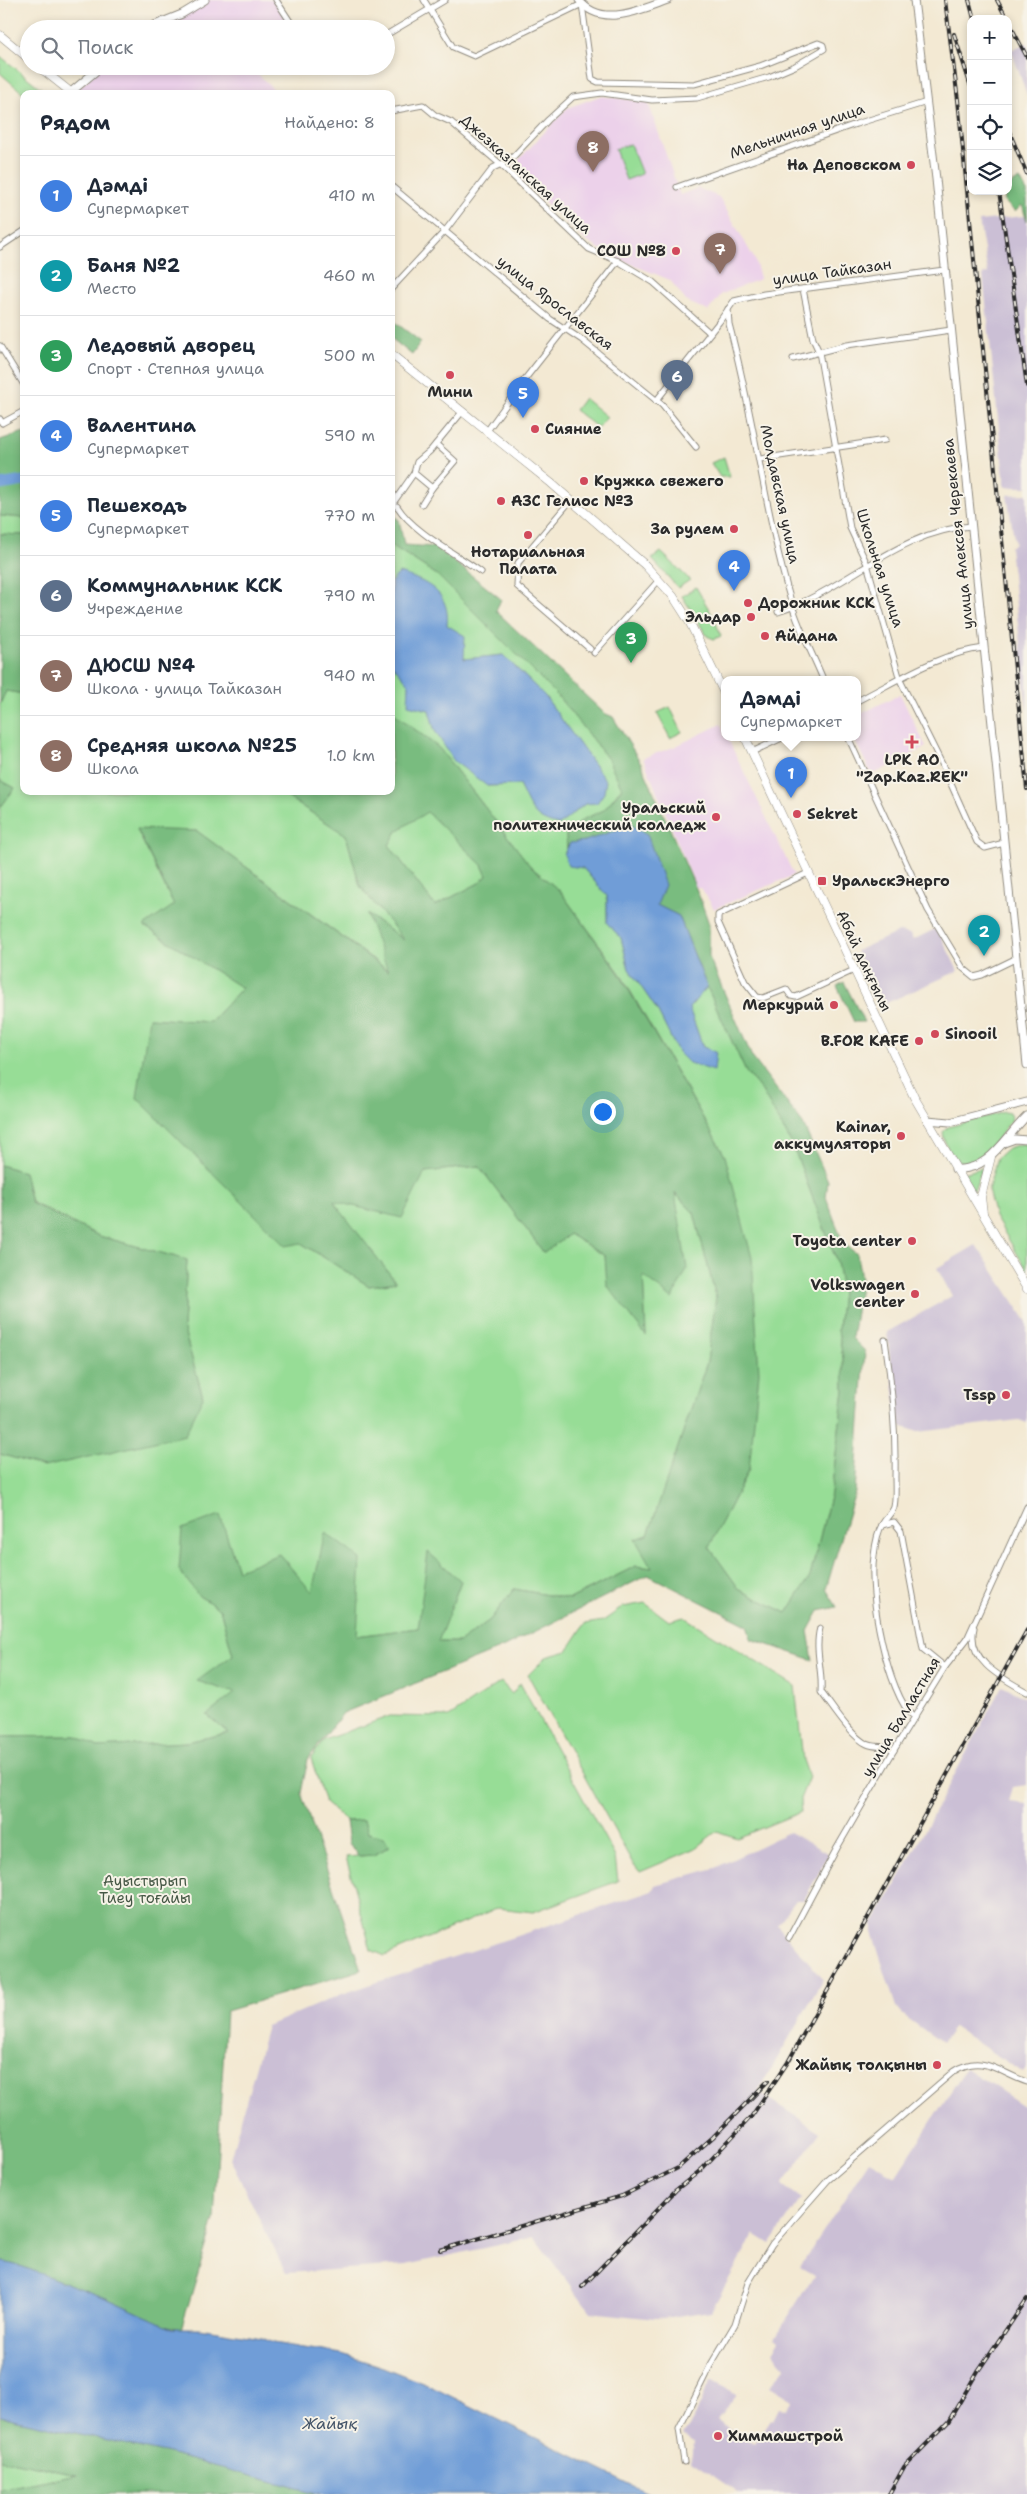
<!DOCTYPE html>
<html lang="ru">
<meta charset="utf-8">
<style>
body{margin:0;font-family:"Shantell Sans",sans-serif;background:#f6f6f7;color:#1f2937}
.controls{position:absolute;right:15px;top:15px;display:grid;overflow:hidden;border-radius:10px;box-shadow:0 2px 8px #0003}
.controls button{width:45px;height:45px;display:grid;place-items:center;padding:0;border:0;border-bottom:1px solid #e0e1e3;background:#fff;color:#1f2937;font:25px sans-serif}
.you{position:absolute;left:602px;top:1111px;width:18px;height:18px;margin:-12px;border:4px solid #fff;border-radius:50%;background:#1a73e8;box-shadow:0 0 0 8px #1a73e833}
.badge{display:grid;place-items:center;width:32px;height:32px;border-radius:50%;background:#2563eb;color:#fff;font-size:16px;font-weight:700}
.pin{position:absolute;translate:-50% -41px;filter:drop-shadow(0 1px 2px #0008)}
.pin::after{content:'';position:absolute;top:26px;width:18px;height:15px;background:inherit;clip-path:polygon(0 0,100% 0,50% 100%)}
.popup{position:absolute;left:721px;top:676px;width:140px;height:65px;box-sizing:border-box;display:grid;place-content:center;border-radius:10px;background:#fff;filter:drop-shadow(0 1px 4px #0005);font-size:16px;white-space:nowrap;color:#747a83}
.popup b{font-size:19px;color:#1f2937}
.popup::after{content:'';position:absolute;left:50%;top:100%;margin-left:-10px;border:10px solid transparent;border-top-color:#fff}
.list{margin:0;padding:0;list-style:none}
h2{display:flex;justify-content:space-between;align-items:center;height:65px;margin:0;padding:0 20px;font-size:21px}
h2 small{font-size:16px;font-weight:400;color:#747a83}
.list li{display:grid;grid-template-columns:32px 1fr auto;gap:15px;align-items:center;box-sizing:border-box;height:80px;padding:0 20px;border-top:1px solid #e0e1e3}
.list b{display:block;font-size:19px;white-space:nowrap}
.list p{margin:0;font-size:16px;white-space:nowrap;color:#747a83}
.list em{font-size:16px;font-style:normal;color:#747a83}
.icon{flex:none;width:28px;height:28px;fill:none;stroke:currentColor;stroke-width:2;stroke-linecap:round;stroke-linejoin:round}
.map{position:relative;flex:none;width:1027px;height:2494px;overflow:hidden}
.search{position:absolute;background:#fff;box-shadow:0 2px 8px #0003;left:20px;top:20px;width:375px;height:55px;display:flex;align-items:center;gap:12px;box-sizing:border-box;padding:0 18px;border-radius:28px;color:#747a83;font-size:19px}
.panel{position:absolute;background:#fff;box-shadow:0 2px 8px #0003;left:20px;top:90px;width:375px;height:705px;border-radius:10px}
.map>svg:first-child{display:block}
</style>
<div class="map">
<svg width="1027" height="2494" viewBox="0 0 1027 2494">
<rect width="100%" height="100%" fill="#f7f3e8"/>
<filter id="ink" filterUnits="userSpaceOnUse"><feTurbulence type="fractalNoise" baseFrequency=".02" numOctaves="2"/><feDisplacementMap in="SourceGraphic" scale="10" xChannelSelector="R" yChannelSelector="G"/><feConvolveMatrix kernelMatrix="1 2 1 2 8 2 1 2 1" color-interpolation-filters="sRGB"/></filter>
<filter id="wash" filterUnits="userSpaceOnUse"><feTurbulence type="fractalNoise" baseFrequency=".0096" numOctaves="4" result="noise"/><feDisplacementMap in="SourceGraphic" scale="20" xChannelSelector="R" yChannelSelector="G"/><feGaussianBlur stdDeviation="1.12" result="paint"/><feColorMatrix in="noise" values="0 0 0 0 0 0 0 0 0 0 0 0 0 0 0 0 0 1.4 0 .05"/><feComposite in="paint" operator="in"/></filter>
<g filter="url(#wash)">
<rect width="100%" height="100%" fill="#f3e9d3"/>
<g fill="#ecd1ea">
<polygon points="205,0 276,0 295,29 145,29"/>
<polygon points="102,66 258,66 254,70 278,94 73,94"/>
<polygon points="600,96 648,102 680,195 698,188 719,197 755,260 760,279 722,294 708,311 686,301 670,280 614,257 586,241 510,169 567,108"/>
<polygon points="900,694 926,747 872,775 853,737 857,737 857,716"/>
<polygon points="721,724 725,737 727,737 794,875 714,909 702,889 696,887 643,758 674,747"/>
</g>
<g fill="#cbbfd5">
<polygon points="1027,43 1027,95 1011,50"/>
<polygon points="1024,216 1027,221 1027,487 1005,487 983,274 988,273 979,221"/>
<polygon points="1027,494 1027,712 1010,547 1015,544 1007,495"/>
<polygon points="937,928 958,971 884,1004 856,951 899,932 910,934 913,940"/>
<polygon points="976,1245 1027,1322 1027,1423 1019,1420 918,1432 898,1425 887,1332 952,1296 937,1268"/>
<polygon points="1002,1686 1027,1699 1027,1785 1013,1787 1009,1802 1027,1804 1027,2066 1023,2073 954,2027 942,2043 902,2014 896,2007 873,1935 873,1923 895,1886"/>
<polygon points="789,1832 829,1854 804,1900 796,1900 777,1925 823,1979 758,2092 820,2132 782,2185 801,2199 770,2244 754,2234 711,2311 656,2319 590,2312 534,2237 406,2265 286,2273 230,2159 267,2026 342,1994 652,1891 655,1885 715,1868"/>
<polygon points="966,2068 1027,2108 1027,2494 740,2494 691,2461 693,2442 683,2435 692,2422 711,2380 737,2394 717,2420 755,2444 771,2419 773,2420 779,2408 786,2409 793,2400 770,2386 785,2367 772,2352 779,2341 775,2338 814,2275 800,2267 869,2161 896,2176"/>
</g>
<g fill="#97dd96" stroke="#618460">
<polygon points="0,56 48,94 24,94 0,73"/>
<polygon points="630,144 642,174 626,180 615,149"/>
<polygon points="584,398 607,417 598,428 575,410"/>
<polygon points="724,457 730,477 720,477 711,463"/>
<polygon points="0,516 24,518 24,535 0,534"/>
<polygon points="391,545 437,575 557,695 608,759 622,787 604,810 584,819 566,835 567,848 564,854 583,868 607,896 607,923 621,938 629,969 657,1010 678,1052 703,1047 689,1008 707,987 746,1072 762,1091 793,1146 837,1262 842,1291 838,1330 843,1358 844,1390 831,1493 810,1577 787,1613 740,1590 709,1547 749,1469 725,1156 620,973 560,891 531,867 439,748 391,711 391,663 409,684 409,705 429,710 435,731 487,786 519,785 532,810 559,825 585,804 597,802 606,781 544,695 503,655 464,659 447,625 391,582"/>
<polygon points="661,552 690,580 678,588 652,559"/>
<polygon points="696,587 714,618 721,636 714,639 707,636 682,596"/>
<polygon points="6,691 24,694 24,791 278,791 346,835 360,886 406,942 368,915 389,971 197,831 137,830 174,906 144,926 242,988 210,1022 149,1018 301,1243 369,1286 396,1282 332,1201 425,1172 479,1166 544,1253 569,1234 605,1256 608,1285 646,1335 643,1275 674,1193 694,1213 716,1297 707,1362 648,1536 653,1568 636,1566 570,1599 514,1589 490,1620 459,1642 437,1642 461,1581 418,1628 357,1636 312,1592 238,1570 220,1516 199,1596 220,1609 233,1655 235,1693 228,1733 187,1742 98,1747 76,1736 0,1737 0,1454 44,1467 203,1397 183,1327 187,1260 99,1236 31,1202 24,1172 0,1165 0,808 15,788 0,780 0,704"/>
<polygon points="670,707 682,732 670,738 657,713"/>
<polygon points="427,811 482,865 487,876 479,883 435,906 389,845 397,831"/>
<path d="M1004,1112l5,1 2,4 -1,5 -26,35 -20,6c-12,-5 -20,-17 -21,-31l5,-5z"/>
<polygon points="1024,1143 1027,1145 1027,1270 995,1217 988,1190 997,1158 1008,1148"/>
<polygon points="982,1168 974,1191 963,1173"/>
<polygon points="645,1603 669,1621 684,1617 795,1686 803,1760 809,1777 800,1799 801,1812 737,1838 717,1831 694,1849 640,1872 632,1862 528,1675 546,1657 567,1651 585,1624 603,1621 623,1607"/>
<polygon points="501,1682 512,1694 520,1683 615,1857 618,1881 533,1912 498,1908 385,1956 371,1950 346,1857 374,1855 390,1846 383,1837 368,1833 364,1820 346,1821 325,1803 311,1758 324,1740 390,1716 449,1717"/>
<polygon points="0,2459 78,2474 0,2489"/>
</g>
<g fill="#79bc7f" stroke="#527455" fill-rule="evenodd">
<polygon points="1020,179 1027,192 1027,221 1022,205 1015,212 1004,201 1008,186"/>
<polygon points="391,319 421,342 412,355 391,338"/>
<polygon points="24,432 24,518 0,516 0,440"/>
<path d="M391,514l8,6 5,25 32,2 65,52 -5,12 108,102 9,4 28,46 57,130 11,31v33l43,100 51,67 25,57 -2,16 17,46 14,11 4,26 -9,58 13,13 -10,141 -29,97 11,18 -18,4 -11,20 5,29 -62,-21 -4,-14 -99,-50 -144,72 -161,66 -35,46 -7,34 60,177 -135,41 -12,209 -33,109 -17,-4 -58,-27 -83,-31 -23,-6v-524l76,-1 22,11 89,-5 41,-9 -21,-18 28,-22 -38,-12 36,-26 -13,-46 -21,-13 -20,-26 3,-41 38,-14 18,55 41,-16 33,38 13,-59 36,26 -4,77 61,-8 10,-76 33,29 -23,61h21l31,-22 24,-31 56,10 66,-33 16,2 -17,-29 13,-4 59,-173 9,-65 -22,-84 -19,-20 12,76 -15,30 -29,-24 3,61 -39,-51 -2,-29 -36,-22 -25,19 -65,-87 -54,6 -23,46 -69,-17 63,81 -27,4 -68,-43 -15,3 -149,-148 12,-80 61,4 32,-34 -98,-62 30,-21 -37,-76 60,2 191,140 -21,-57 37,26 -44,-54 -14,-51 -68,-44h113v-80l48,37 92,119 29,24 59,82 106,183 27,102 7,115 -10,96 -40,78 31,43 47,23 23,-36 21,-84 13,-103 -1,-32 -5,-28 4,-39 -5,-29 -44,-116 -31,-55 -16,-19 -39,-85 -28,-71 -23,-11 -71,-64 -15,2 -3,5 -1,-13 18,-16 20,-9 18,-22 -14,-29 -51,-64 -120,-120 -46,-30zM427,812l55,53 5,11 -8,7 -44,23 -46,-61 8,-14z"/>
<polygon points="0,534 24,535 24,694 6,691 0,704"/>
<polygon points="0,780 15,788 0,808"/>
<polygon points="844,982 864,1022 854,1022 837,986"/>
<polygon points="0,1165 24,1172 31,1203 99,1236 187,1260 183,1327 203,1397 185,1435 44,1467 0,1454"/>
<polygon points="364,1820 368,1833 383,1837 390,1846 374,1855 358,1856 349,1843 346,1821"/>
<polygon points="0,2416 169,2454 320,2494 0,2494 0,2489 77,2474 0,2459"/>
</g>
<g fill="#6f9dd7" stroke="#4d6481">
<path d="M399,573c28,8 52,20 48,52l18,11 -1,23 39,-4 41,40 62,86 -2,12 -7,10 -12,1 -26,21c-27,-5 -29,-18 -40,-40l-32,1 -33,-25 -19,-30 -6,-21 -21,-5 1,-21 -18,-21v-81z"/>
<polygon points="631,825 647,834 665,885 657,905 679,916 707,987 689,1008 703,1047 716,1052 714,1071 689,1063 678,1052 657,1010 629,969 621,938 607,923 607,896 583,868 568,866 564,854 570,843 585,841"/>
<polygon points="0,2261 23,2267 106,2298 172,2328 199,2328 261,2338 273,2343 342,2354 383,2367 430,2386 650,2494 320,2494 169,2454 0,2416"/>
</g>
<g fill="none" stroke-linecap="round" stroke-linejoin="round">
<polyline stroke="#6f9dd7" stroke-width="11" points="0,485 24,481"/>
</g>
</g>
<g filter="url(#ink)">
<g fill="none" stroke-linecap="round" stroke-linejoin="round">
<g stroke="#8f8a7f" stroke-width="7">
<g id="street">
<polyline points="276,0 295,29"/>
<polyline points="386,35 445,0"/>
<polyline points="325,66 332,69 335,66"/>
<polyline points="391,111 423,105 435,115 451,122 500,164 589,249 618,261 653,282 710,333"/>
<polyline points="391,186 550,319 582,340 662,405 696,447"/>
<polyline points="677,187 856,124 927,102"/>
<polyline points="0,247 24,231"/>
<polyline points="391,289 445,231 493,168 510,160 548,120 573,97 602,93 652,100 697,98 769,77 795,66 824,49 823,45 818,43 760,66 694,84 598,82 592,79 582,4 474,56 453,47 424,0"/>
<polyline points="803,289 813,339 819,352 850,528 867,564 900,680 942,764 977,842 985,848 1004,843"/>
<path d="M728,309l1,15c25,93 36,189 63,281 8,26 21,50 31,74"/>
<polyline points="0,346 24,385"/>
<polyline points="793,359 847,345 951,330"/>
<polyline points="656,401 719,322 734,301 764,294 944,270"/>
<polyline points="0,419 2,423 24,411"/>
<polyline points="487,431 521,384 618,261"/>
<polyline points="760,459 885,440"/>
<polyline points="414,473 432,488 422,504"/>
<polyline points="432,488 455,461 436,444"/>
<polyline points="571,500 518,563 517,586 590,649"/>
<polyline points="391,506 414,473 417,462 430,451 462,412"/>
<path d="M391,506h6c17,27 58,47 84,66"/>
<path d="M778,612c68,-22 119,-81 193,-86"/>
<polyline points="594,653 659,580"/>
<path d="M857,701c40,-20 82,-48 127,-53"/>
<polyline points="848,737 928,910 963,968 974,977 982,975 1015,959"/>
<polyline points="752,752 784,737"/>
<polyline points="808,873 718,915 718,922 745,982 757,997 763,998 786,989 791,996 796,997 854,970"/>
<path d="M885,1340c7,45 11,91 10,137 0,9 1,21 -1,30 -2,6 -8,11 -11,16 -5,8 -8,23 -9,33 -6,37 13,137 40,162"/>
<polyline points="882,1525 894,1522 901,1531 923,1649 945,1667"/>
<path d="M820,1628c-6,21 3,43 1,64 11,14 30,45 46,52 9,4 18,1 27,6"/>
<path d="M974,1628c-8,33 30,51 53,64"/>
<polyline points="789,1938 837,1848 894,1750 945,1667 967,1639 1027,1507"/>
<path d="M684,2462l-5,-33 31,-63 25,-42 13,-41 24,-39 56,-64 126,-109c28,-18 46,2 73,11"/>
</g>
</g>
<g stroke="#8f8a7f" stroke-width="9">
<g id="secondary">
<path d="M579,0c22,29 63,9 89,0"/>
<polyline points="914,0 936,179 1027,1065"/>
<polyline points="145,29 182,14 205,0"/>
<polyline points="71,92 102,66"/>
<polyline points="927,1120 950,1122 1027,1102"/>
<polyline points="1004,1143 1015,1139 1027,1140"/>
<path d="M955,1169c34,3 50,-32 72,-53"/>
</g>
</g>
<g stroke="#8f8a7f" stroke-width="9">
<g id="primary">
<polyline points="0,35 29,59"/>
<polyline points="38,66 73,94"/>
<polyline points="391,354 551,483 645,565 673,596 689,621 725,695"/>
<polyline points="745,737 914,1097 1027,1289"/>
<polyline points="983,1213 981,1197 991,1157"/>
</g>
</g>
<use href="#street" stroke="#fff" stroke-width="5"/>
<use href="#secondary" stroke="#fff" stroke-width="7"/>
<use href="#primary" stroke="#fff" stroke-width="8"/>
<g stroke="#2b2b2b" stroke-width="4">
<g id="rail">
<polyline points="945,0 958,100 1027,789"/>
<polyline points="969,0 974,19"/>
<polyline points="997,0 1007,19"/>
<polyline points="1008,21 1027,57"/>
<polyline points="954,34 971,87"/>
<polyline points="1008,129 1027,174"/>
<polyline points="999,191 1027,386"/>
<polyline points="440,2250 622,2196 678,2168 713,2137 768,2081"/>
<polyline points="582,2287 676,2190 702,2169 751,2117 788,2062 1027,1630"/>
<polyline points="889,2494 904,2467 948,2422 978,2371 1027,2299"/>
</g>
</g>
<use href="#rail" stroke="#f7f3e8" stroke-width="2" stroke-dasharray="5.5" stroke-linecap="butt"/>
</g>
</g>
<g fill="#d1495b" stroke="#f7f3e8" stroke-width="2">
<circle cx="911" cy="165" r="5"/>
<circle cx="676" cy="251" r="5"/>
<circle cx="450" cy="375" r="5"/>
<circle cx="535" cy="429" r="5"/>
<circle cx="584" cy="481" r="5"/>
<circle cx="501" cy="501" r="5"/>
<circle cx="734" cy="529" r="5"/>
<circle cx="528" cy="535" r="5"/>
<circle cx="748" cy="603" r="5"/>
<circle cx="751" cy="617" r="5"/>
<circle cx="765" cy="636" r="5"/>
<path d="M909.5 734.5h5v5h5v5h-5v5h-5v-5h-5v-5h5z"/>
<circle cx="797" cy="814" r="5"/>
<circle cx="716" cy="817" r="5"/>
<rect x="817" y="876" width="10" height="10" rx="2.5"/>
<circle cx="834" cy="1005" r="5"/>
<circle cx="935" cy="1034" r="5"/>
<circle cx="919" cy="1041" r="5"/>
<circle cx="901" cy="1136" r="5"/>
<circle cx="912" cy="1241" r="5"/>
<circle cx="915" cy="1294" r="5"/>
<circle cx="1006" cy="1395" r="5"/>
<circle cx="937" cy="2065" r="5"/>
<circle cx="718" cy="2436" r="5"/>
</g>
<g text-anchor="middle" stroke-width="4" stroke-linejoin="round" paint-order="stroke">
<g font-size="15" fill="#2b2b2b" stroke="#f7f3e8">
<text transform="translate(797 131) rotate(-19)" y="5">Мельничная улица</text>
<text transform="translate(526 174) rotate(42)" y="5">Джезказганская улица</text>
<text transform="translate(832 272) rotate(-8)" y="5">улица Тайказан</text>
<text transform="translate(555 303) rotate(38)" y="5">улица Ярославская</text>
<text transform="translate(780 494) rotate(78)" y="5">Молдавская улица</text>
<text transform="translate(958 534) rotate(-96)" y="5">улица Алексея Черекаева</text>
<text transform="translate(880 568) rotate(72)" y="5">Школьная улица</text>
<text transform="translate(864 961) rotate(65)" y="5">Абай даңғылы</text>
<text transform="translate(901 1717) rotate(-59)" y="5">улица Балластная</text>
</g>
<g font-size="15" font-weight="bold" fill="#2b2b2b" stroke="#f7f3e8" text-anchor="end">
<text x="901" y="170">На Деповском</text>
<text x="666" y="256">СОШ №8</text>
<text x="450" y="397" text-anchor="middle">Мини</text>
<text x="545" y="434" text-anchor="start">Сияние</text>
<text x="594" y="486" text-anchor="start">Кружка свежего</text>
<text x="511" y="506" text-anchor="start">АЗС Гелиос №3</text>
<text x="724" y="534">За рулем</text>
<text x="528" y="557" text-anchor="middle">Нотариальная<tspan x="528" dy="17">Палата</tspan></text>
<text x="758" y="608" text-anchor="start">Дорожник КСК</text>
<text x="741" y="622">Эльдар</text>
<text x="775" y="641" text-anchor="start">Айдана</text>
<text x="912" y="765" text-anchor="middle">LPK AO<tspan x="912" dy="17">"Zap.Kaz.REK"</tspan></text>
<text x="706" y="813">Уральский<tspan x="706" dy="17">политехнический колледж</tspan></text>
<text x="807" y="819" text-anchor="start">Sekret</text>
<text x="832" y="886" text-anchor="start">УральскЭнерго</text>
<text x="824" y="1010">Меркурий</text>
<text x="945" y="1039" text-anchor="start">Sinooil</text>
<text x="909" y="1046">B.FOR KAFE</text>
<text x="891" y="1132">Kainar,<tspan x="891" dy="17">аккумуляторы</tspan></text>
<text x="902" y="1246">Toyota center</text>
<text x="905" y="1290">Volkswagen<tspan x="905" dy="17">center</tspan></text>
<text x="996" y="1400">Tssp</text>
<text x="927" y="2070">Жайық толқыны</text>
<text x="728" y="2441" text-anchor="start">Химмашстрой</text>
</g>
<g font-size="15" fill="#465846" stroke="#f7f3e8">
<text x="145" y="1886">Ауыстырып<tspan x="145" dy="17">Тиеу тоғайы</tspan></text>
</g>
<g font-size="16" font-style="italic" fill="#435367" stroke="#f7f3e8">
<text x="330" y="2429">Жайық</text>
</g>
</g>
</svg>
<div class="controls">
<button>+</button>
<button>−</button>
<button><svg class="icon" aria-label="locate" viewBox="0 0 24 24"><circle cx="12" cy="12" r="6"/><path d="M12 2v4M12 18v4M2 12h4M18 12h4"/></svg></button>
<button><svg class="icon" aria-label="layers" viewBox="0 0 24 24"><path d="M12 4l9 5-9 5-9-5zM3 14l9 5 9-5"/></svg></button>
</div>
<div class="you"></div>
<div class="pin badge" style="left:791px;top:798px;background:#3f7fe0">1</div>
<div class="popup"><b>Дəмді</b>Супермаркет</div>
<div class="pin badge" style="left:984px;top:956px;background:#0f9aa8">2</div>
<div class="pin badge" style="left:631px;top:663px;background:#2e9e5b">3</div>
<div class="pin badge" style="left:734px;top:591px;background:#3f7fe0">4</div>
<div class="pin badge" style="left:523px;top:418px;background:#3f7fe0">5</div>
<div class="pin badge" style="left:677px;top:401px;background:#5c6f8a">6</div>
<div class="pin badge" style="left:720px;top:274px;background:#8d6e63">7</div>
<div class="pin badge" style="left:593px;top:172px;background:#8d6e63">8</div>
<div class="search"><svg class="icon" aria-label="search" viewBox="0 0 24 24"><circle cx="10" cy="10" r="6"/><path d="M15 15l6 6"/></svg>Поиск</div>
<section class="panel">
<h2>Рядом<small>Найдено: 8</small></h2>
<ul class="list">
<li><span class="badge" style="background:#3f7fe0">1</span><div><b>Дəмді</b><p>Супермаркет</p></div><em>410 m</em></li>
<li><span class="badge" style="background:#0f9aa8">2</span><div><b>Баня №2</b><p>Место</p></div><em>460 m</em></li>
<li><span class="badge" style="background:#2e9e5b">3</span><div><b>Ледовый дворец</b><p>Спорт · Степная улица</p></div><em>500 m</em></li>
<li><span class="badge" style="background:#3f7fe0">4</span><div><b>Валентина</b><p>Супермаркет</p></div><em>590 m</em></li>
<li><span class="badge" style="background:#3f7fe0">5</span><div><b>Пешеходъ</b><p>Супермаркет</p></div><em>770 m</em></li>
<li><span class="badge" style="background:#5c6f8a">6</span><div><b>Коммунальник КСК</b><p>Учреждение</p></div><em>790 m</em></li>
<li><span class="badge" style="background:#8d6e63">7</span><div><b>ДЮСШ №4</b><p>Школа · улица Тайказан</p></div><em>940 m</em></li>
<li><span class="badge" style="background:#8d6e63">8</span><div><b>Средняя школа №25</b><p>Школа</p></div><em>1.0 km</em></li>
</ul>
</section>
</div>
